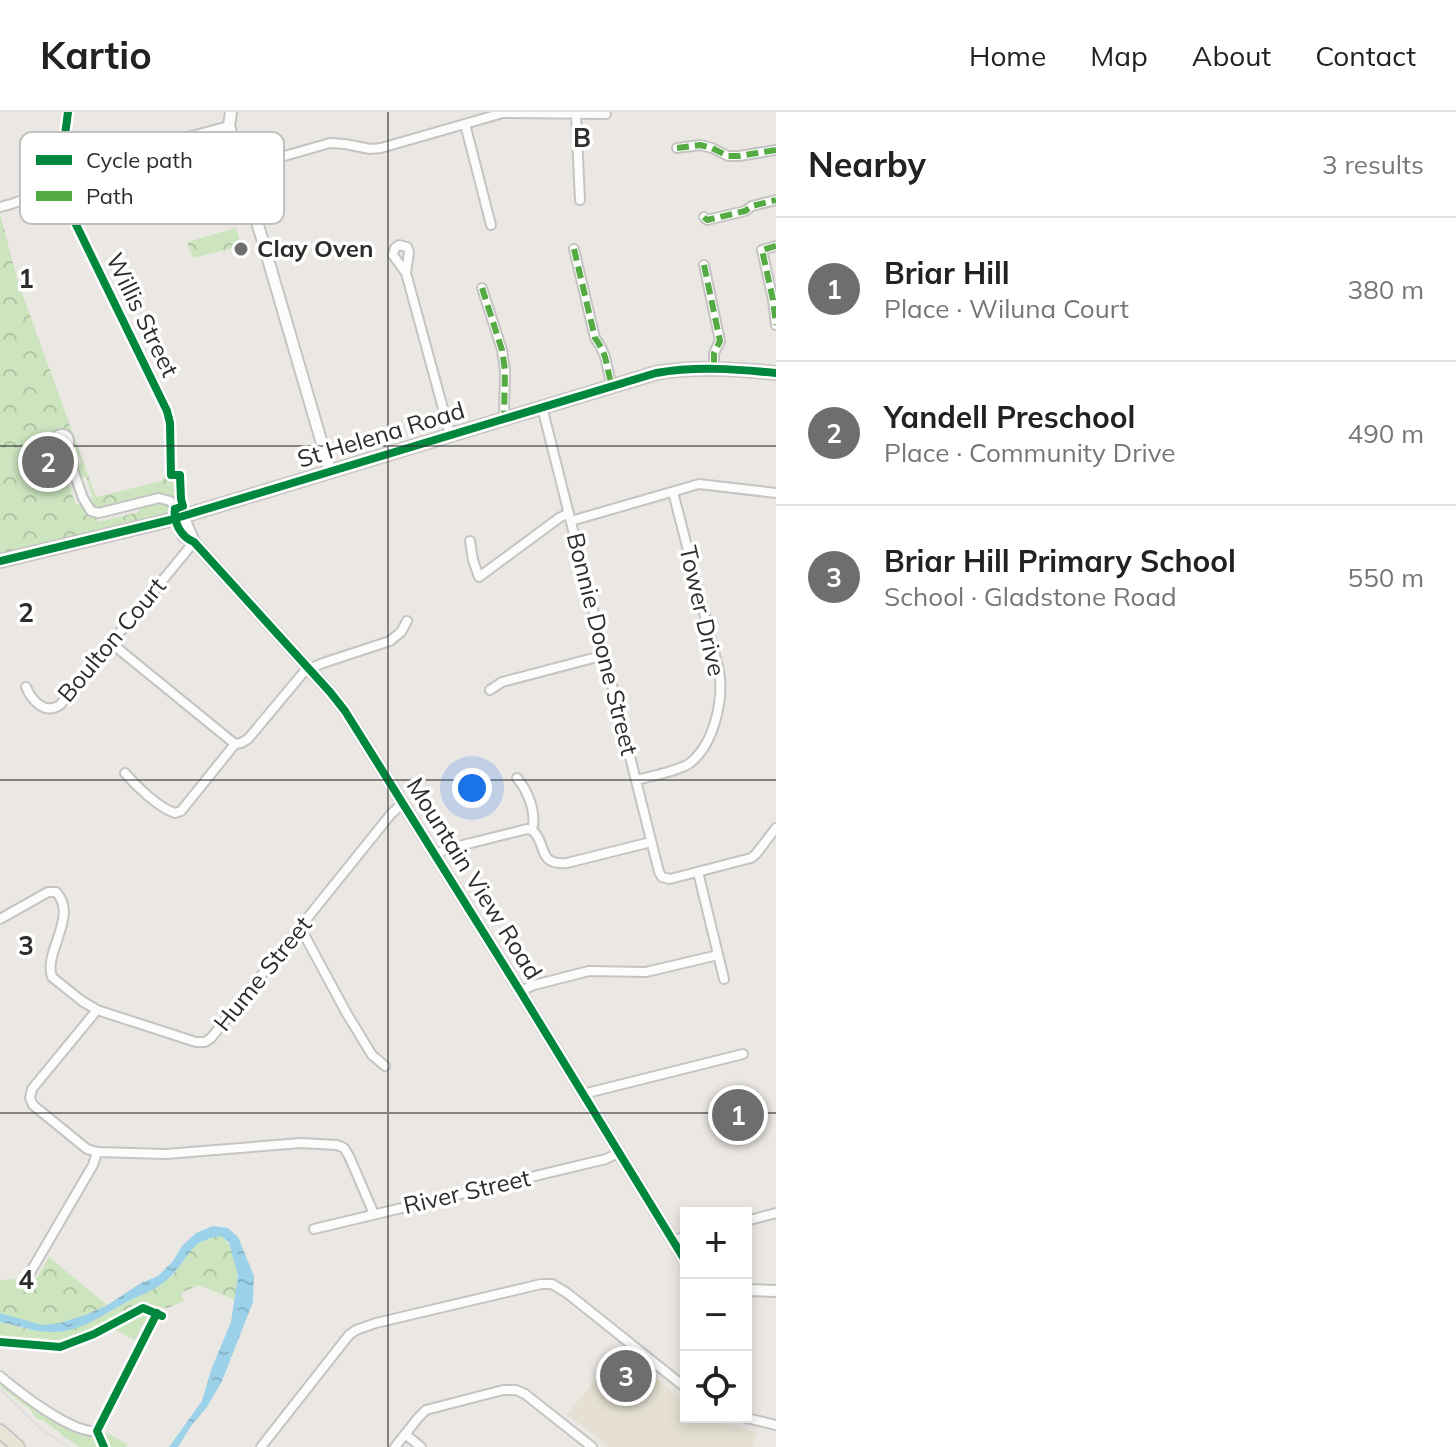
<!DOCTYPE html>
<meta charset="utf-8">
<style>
body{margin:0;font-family:Mulish,sans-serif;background:#f2f2f2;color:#222}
.controls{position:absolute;right:24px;bottom:24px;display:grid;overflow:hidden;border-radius:0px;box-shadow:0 4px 12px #0003}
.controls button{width:72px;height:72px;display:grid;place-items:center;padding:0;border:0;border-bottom:2px solid #e0e0e0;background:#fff;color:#222;font:40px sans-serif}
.you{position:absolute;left:472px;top:676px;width:28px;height:28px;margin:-20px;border:6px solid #fff;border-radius:50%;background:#1a73e8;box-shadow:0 0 0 12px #1a73e833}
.badge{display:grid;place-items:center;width:52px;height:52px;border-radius:50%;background:#706e6d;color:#fff;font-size:26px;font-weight:700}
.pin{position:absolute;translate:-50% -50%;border:4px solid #fff;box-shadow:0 2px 8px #0006}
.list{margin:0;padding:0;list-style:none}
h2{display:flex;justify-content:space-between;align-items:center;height:104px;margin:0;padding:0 32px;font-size:34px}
h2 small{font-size:26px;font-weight:400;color:#767676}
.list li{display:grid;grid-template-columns:52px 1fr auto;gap:24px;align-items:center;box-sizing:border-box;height:144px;padding:0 32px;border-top:2px solid #e0e0e0}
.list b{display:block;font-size:30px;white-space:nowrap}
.list p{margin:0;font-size:26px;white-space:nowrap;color:#767676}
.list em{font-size:26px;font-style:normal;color:#767676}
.icon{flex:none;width:44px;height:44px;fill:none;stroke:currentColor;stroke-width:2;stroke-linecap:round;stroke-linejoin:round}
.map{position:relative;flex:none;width:776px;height:1335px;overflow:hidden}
header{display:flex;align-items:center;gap:48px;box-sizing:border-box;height:112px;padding:0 40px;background:#fff;border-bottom:2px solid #e0e0e0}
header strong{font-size:38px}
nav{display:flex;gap:44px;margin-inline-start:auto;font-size:28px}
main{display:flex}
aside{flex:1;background:#fff}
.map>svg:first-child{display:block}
</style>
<header>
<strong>Kartio</strong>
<nav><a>Home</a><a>Map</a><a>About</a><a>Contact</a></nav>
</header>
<main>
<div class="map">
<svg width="776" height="1335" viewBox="0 0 776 1335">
<defs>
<pattern id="forest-crowns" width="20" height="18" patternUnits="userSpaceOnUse" patternTransform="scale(2)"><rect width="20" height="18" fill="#cce5bf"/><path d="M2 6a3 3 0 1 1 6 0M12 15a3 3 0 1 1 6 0" fill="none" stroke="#b0c5a4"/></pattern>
<pattern id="water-ripples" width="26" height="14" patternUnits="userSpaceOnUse" patternTransform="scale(2)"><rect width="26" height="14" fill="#9bd1e9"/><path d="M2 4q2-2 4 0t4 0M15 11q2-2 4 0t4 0" fill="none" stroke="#86b4c8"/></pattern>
</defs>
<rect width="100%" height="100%" fill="#ebe8e4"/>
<polygon fill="#e5e0d3" points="622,1236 686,1292 686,1305 709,1305 727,1312 757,1320 753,1335 609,1335 567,1302"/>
<path fill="#cce5bf" d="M0,1268c24,21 63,52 96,57l2,3 4,-2 -1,-8 27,14 -2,3h-46l-19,-12 -2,-3 -18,-13 -2,1 -7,-6v-3l-31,-24z"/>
<g fill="url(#forest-crowns)" fill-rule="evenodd">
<path d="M0,102l18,68 78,215 66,-16 1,-3h19l1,21 8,8 -9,1 -12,-10 -11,-3 -56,13h-9l-6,-7 5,-4 -7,-20 -6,1 -4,-12 5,-3 -10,-28 -4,-4h-8l-6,5v8l8,9 4,8 -4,2 15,42 5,-1 7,9 8,3 2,6 41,-10 -1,-5c11,-3 23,-9 33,0v5l-39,11 -132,31zM49,338l4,4 5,1 -2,12 3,1 1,5 -4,1 -1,7 -25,-3v-8l-3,-1 2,-15 19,2z"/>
<polygon points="236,116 241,134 193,146 187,130"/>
<path d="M221,1123c17,15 19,45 14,65l-36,-15 -18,8 3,8 -16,7 -16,-1 -17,33 -24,-12 -50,20 -61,-5v-21c14,3 28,8 42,9 30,4 56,-14 81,-27 16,-9 34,-14 48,-28 20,-20 17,-35 50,-41z"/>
<path d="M49,1145l58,48c-19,9 -41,20 -63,20 -14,0 -30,-8 -44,-12v-33l14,-1 17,9z"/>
</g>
<polygon fill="#d6e8bc" points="622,1241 659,1271 648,1284 612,1253"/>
<path fill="url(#water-ripples)" d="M213,1114l15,2 10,9 16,39 -1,26 -31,79 -15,26 -16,19 -13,21h-9l33,-46 9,-31 20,-48 7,-46 -9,-34 -8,-6c-32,4 -30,20 -50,40 -13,14 -32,19 -48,28 -21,11 -44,28 -68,28 -18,1 -38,-7 -55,-10v-9l42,12 18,-2 25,-8 21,-9 35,-23 17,-7 15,-15 9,-15 14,-13z"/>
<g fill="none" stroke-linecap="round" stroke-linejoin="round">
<g stroke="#c5c4c4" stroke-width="12">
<g id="minor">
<polyline points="576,3 580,88"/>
<polyline points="465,12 491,113"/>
<polyline points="677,36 700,33 712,36 728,44 739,44 776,38"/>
<polyline points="60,53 72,55 79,54 229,14"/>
<polyline points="242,56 330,31 345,32 370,37 381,36 503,1 606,2"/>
<polyline points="51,69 66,92 167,299 170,311 171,363"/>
<path d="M0,95c59,-14 62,-41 68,-95"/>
<polyline points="704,105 707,108 745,99 752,94 776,88"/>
<polyline points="776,134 762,138 773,188 776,213"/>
<path d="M574,137l21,89c14,19 10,27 17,47"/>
<polyline points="704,153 720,229 714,241 714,256"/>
<polyline points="406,161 409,140 407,135 399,133 395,136 393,143 406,161 450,322"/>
<polyline points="482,176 502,238 505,258 504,306"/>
<polyline points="542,295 659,760 662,765 670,767 751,746 756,742 776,716"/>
<circle cx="62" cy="329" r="7"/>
<polyline points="65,335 83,386 91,399 99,401 159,386 170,389 183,404"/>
<polyline points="571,409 699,372 776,381"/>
<polyline points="470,429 473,448 479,465 559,406 569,401"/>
<polyline points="111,531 235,632"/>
<polyline points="309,557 323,551 390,529 401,520 407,509"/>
<path d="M26,575c6,14 19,28 34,18l134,-163"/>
<polyline points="490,578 502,570 605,543"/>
<path d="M125,661c11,13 34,35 50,40l6,-2 54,-67 6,-1 7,-4 60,-72"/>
<path d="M517,666c11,13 20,35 15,52"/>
<path d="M636,668c15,-4 43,-9 54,-17 24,-19 34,-63 29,-92l-46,-179"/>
<path d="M532,718c16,13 4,36 35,33l84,-21"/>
<polyline points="435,742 447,737 527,717 532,718"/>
<polyline points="698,760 724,867"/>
<path d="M0,807l48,-27h8c23,24 -13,60 -4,85l30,24 15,9 99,32h9l6,-4 180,-224 12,-11"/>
<polyline points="300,815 347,902 372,943 385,954"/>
<polyline points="520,879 534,873 589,859 646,860 718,843"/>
<polyline points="97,898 32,977 30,986 33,993 87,1037 97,1040 166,1042 301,1031 337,1033 344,1036 349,1044 374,1102"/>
<polyline points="583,982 743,942"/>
<polyline points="746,1109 776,1101"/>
<polyline points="314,1117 606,1047 618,1041"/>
<polyline points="673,1129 686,1124"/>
<polyline points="27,1166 93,1053 97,1040"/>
<path d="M0,1264c19,16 72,58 97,55"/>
<polyline points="742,1305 776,1313"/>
<polyline points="97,1319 157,1201"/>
<polyline points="405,1322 421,1335"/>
<polyline points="261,1335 349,1223 356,1218 376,1211 541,1172 552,1172 567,1181 686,1276"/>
<polyline points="395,1335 418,1306 426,1298 503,1278 516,1278 525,1282 592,1335"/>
</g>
</g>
<g stroke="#c5c4c4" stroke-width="14">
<g id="tertiary">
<polyline points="231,0 229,14 330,359"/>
<polyline points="183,404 194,430"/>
<polyline points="175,407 184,425 194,430 330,580 345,599 520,879 686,1150"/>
<polyline points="746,1178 776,1179"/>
</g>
</g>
<g stroke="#c6c5c3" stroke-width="16">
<g id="primary">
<path d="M0,449l170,-41 486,-147c40,-7 79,-4 120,0"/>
<polyline points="0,1319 18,1335"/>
</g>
</g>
<use href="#minor" stroke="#fcfcfb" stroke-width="8"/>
<use href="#tertiary" stroke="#fcfcfb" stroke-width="10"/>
<use href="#primary" stroke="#e7e4d6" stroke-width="12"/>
<polyline stroke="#dfdfe0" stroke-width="2" points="0,1277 41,1317 68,1335"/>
<g stroke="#54ab44" stroke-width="6" stroke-dasharray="12 6" stroke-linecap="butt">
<polyline points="677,36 700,33 712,36 728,44 739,44 776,38"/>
<polyline points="704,105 707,108 745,99 752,94 776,88"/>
<polyline points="776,134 762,138 773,188 776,213"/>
<path d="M574,137l21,89c14,19 10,27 17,47"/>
<polyline points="704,153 720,229 714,241 714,256"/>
<polyline points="482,176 502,238 505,258 504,306"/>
</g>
<g stroke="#fff" stroke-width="13">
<g id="cycleway">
<polyline points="68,0 62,46 51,69 66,92 167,299 170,311 171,363 180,363 181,387 183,394 175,397"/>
<path d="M175,397c-2,13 6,28 19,33l136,150 15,19 175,280 166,271"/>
<path d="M0,449l170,-41 486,-147c40,-7 79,-4 120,0"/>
<polyline points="0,1230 60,1235 94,1222 143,1196 162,1204"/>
<polyline points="104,1335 97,1319 157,1201"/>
</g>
</g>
<use href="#cycleway" stroke="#00873e" stroke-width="8"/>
</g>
<path fill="none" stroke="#2d2d2d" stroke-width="2" stroke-opacity="0.55" d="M388,0v1335M0,334h776M0,668h776M0,1001h776"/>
<circle fill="#706e6d" stroke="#fff" stroke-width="3" cx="241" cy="137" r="8"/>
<g text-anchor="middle" stroke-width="7" stroke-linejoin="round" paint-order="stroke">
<g font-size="24" font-weight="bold" fill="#2d2d2d" stroke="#fff" text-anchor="start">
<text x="257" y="145">Clay Oven</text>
</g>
<g font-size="24" fill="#2d2d2d" stroke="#fff">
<text transform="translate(142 203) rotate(64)" y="8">Willis Street</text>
<text transform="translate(381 323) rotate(-17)" y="8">St Helena Road</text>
<text transform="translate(702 499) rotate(77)" y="8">Tower Drive</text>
<text transform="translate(112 528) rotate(-50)" y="8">Boulton Court</text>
<text transform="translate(602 532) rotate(76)" y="8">Bonnie Doone Street</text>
<text transform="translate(474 767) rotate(58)" y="8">Mountain View Road</text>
<text transform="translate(263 862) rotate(-51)" y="8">Hume Street</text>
<text transform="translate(467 1080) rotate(-13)" y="8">River Street</text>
</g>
</g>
<rect x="20" y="20" width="264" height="92" rx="12" fill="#fff" stroke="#c0c0c0" stroke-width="2"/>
<rect x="36" y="43" width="36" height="10" fill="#00873e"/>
<rect x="36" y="79" width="36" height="10" fill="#54ab44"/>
<g font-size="22" fill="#2d2d2d">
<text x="86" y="56">Cycle path</text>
<text x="86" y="92">Path</text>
</g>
<g font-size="26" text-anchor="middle" font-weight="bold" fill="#2d2d2d" stroke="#fff" stroke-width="7" stroke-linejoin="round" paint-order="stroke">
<text x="582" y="35">B</text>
<text x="26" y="176">1</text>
<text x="26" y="510">2</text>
<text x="26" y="843">3</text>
<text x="26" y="1177">4</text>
</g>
</svg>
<div class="controls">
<button>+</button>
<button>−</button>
<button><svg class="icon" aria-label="locate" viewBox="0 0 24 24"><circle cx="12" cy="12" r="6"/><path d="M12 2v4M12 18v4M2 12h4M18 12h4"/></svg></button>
</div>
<div class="you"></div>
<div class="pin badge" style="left:738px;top:1003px">1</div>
<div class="pin badge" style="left:48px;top:350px">2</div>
<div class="pin badge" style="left:626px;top:1264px">3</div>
</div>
<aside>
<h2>Nearby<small>3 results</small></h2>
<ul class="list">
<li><span class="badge">1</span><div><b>Briar Hill</b><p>Place · Wiluna Court</p></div><em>380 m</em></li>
<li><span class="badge">2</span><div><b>Yandell Preschool</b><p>Place · Community Drive</p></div><em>490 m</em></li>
<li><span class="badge">3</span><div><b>Briar Hill Primary School</b><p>School · Gladstone Road</p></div><em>550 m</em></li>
</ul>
</aside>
</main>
